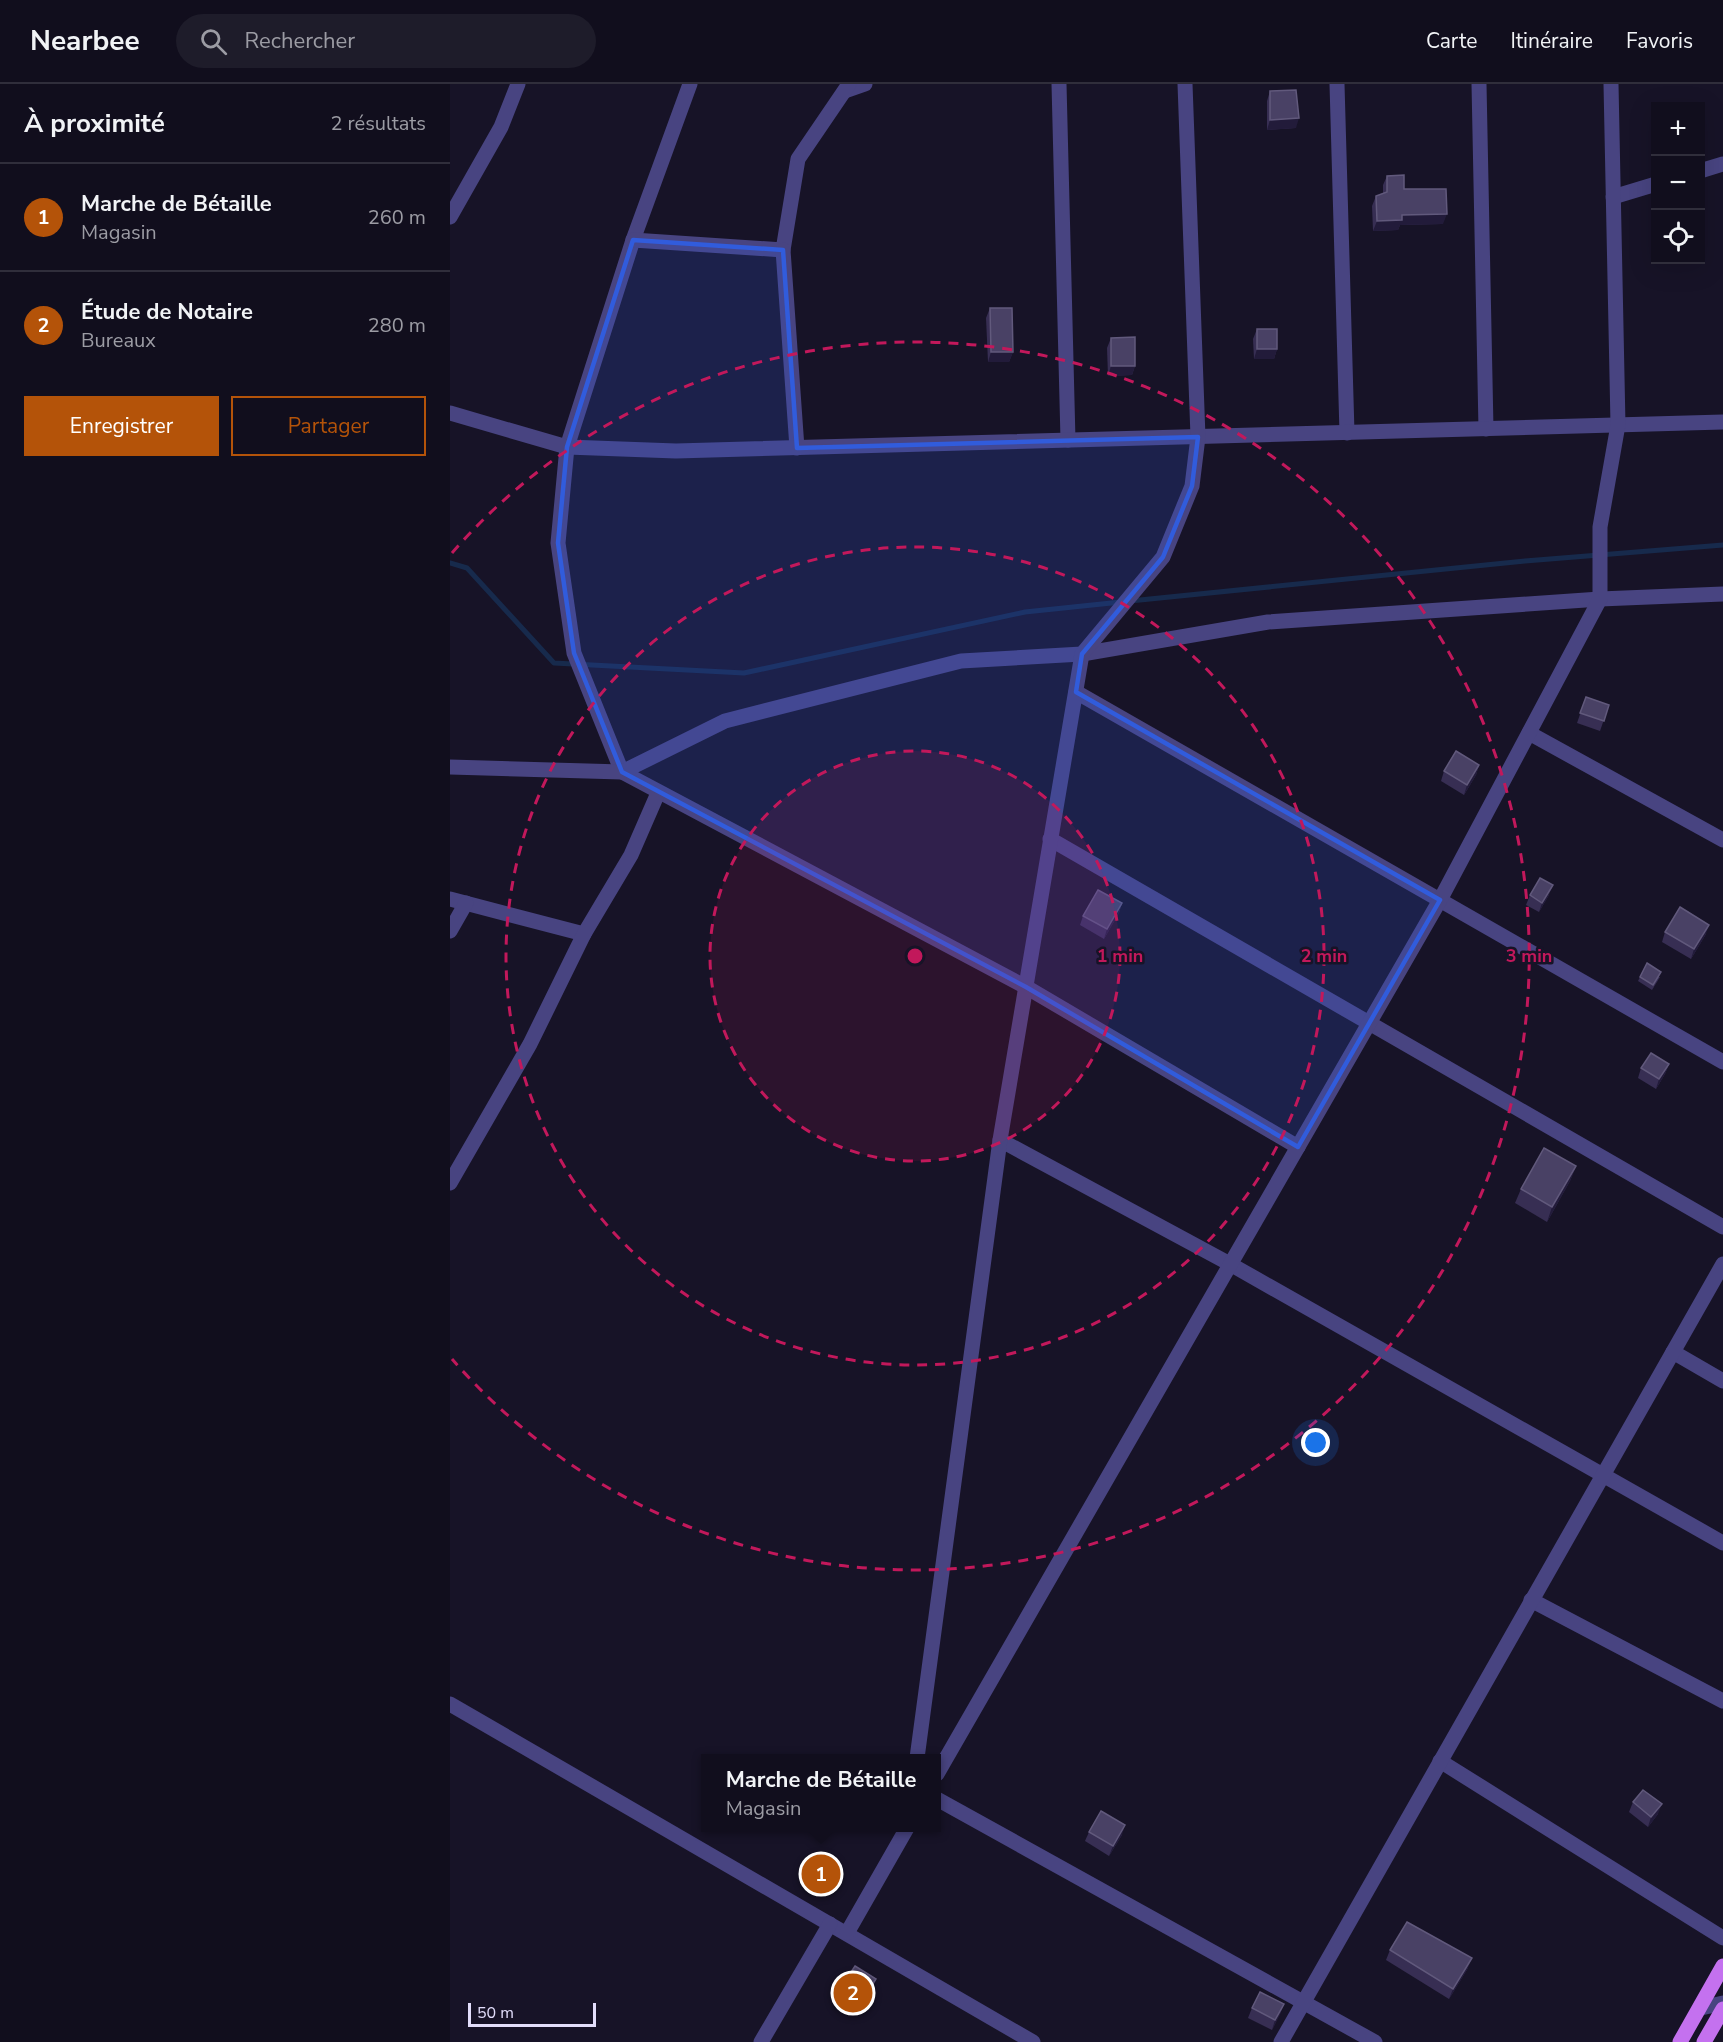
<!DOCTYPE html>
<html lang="fr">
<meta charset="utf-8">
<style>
body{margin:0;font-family:"Nunito Sans",sans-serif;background:#1e1c2a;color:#f1f3f6}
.controls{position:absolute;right:18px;top:18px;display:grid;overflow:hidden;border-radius:0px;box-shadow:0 6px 24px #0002}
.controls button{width:54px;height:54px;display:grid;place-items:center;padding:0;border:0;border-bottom:2px solid #302e3b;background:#110e1d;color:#f1f3f6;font:30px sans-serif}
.scale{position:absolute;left:18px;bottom:15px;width:128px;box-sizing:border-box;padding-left:6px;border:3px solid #e2ddfb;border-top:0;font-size:16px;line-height:21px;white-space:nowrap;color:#e2ddfb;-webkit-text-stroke:4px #171327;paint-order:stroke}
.you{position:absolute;left:866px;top:1359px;width:21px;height:21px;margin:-15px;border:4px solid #fff;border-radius:50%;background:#1a73e8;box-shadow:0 0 0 9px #1a73e833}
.badge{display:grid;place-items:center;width:39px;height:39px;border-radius:50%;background:#b45309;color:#fff;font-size:20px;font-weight:700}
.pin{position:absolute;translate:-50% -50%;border:3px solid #fff;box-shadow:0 2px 6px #0006}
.popup{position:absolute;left:251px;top:1670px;width:240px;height:78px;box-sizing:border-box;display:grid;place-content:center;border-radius:0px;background:#110e1d;filter:drop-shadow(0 2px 4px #0005);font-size:20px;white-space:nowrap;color:#9c9ca4}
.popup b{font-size:22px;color:#f1f3f6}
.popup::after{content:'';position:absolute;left:50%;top:100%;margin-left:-12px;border:12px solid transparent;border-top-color:#110e1d}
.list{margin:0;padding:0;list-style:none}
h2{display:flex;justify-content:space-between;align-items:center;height:78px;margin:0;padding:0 24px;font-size:26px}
h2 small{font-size:20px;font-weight:400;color:#9c9ca4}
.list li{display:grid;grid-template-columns:39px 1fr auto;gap:18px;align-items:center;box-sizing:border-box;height:108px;padding:0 24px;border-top:2px solid #302e3b}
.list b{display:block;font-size:22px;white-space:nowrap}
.list p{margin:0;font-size:20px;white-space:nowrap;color:#9c9ca4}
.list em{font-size:20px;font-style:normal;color:#9c9ca4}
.actions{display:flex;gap:12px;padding:18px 24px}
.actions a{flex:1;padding:14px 0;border:2px solid #b45309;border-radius:0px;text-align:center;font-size:21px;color:#b45309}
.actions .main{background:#b45309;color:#fff}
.icon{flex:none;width:33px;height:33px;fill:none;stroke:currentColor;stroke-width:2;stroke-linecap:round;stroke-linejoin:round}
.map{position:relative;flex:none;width:1273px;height:1958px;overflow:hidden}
header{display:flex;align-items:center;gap:36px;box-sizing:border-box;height:84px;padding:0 30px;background:#110e1d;border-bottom:2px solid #302e3b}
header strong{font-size:28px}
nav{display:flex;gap:33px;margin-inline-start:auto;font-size:21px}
.search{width:420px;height:54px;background:#1e1c2a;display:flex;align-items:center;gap:15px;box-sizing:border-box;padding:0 21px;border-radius:33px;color:#9c9ca4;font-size:22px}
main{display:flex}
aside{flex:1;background:#110e1d}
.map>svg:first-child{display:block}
</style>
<header>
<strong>Nearbee</strong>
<div class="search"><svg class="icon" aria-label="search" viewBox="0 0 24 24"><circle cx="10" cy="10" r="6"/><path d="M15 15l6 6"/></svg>Rechercher</div>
<nav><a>Carte</a><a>Itinéraire</a><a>Favoris</a></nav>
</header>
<main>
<aside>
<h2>À proximité<small>2 résultats</small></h2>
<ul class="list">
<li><span class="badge">1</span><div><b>Marche de Bétaille</b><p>Magasin</p></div><em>260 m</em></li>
<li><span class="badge">2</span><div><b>Étude de Notaire</b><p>Bureaux</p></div><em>280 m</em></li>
</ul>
<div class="actions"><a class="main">Enregistrer</a><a>Partager</a></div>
</aside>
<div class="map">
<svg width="1273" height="1958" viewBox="0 0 1273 1958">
<rect width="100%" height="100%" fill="#171327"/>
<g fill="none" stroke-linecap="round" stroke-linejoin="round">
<g stroke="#172a4c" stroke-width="5">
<polyline points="0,479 17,484 104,579 294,589 575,528 671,518"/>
<polyline points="680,517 1075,477 1273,461"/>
</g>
<g stroke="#484481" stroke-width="15">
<polyline points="240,0 183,156 117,363 108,459 124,569 172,688 576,903 848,1063"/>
<polyline points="609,0 618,356"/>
<polyline points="887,0 897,349"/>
<polyline points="1029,0 1036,345"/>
<polyline points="395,7 415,0"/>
<polyline points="1250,87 1273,80"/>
<polyline points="1163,113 1206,100"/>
<polyline points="0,133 51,43 68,0"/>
<polyline points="183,156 333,166 348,75 399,0"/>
<polyline points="333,166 347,364"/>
<polyline points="0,329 117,363 226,367 1273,338"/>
<polyline points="626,608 1273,978"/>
<polyline points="1079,649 1273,756"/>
<polyline points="0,683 172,688 275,637 511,577 632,570 818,538 1150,515 1273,510"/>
<polyline points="600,755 1273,1143"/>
<polyline points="0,815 134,850"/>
<polyline points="0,847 16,819"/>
<polyline points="550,1056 780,1180 1273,1459"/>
<polyline points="0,1099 80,960 134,850 181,771 208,709"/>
<polyline points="1223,1268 1273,1297"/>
<polyline points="1081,1516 1273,1617"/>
<polyline points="0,1620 583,1958"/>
<polyline points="467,1674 550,1056 632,570 713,473 742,402 748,353 735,0"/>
<polyline points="990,1677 1273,1854"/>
<polyline points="487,1690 990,816 1150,515 1150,443 1168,341 1161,0"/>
<polyline points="487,1715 925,1958"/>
<polyline points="397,1849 457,1744"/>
<polyline points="311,1958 380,1840"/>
<polyline points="831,1958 1273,1180"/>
</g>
<polyline stroke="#484481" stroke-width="15" points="1251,1924 1273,1919"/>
<g stroke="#c471ef" stroke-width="15">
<polyline points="1230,1958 1273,1882"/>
<polyline points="1254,1958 1273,1925"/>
</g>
</g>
<g fill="#372e53">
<polygon points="820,7 846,44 817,46 817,17"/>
<polygon points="937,92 954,105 993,140 950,141 948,146 923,147 922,122 926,112 933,110 933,101"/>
<polygon points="540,224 563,268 559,278 538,278 536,234"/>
<polygon points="807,245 827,265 824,275 804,275 803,255"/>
<polygon points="661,254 685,282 682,291 658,292 657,264"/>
<polygon points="1136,613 1159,621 1150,647 1127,639"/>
<polygon points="1029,681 1026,691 1014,711 991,697 994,687"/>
<polygon points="1080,811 1099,811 1089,828 1076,821"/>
<polygon points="672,819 669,829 654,855 630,841 633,832"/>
<polygon points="1215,848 1256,850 1241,875 1212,858"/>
<polygon points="1190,893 1210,893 1202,906 1188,897"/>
<polygon points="1219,980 1215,990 1206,1005 1188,994 1191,984"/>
<polygon points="1126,1082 1120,1097 1097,1138 1065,1119 1071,1105"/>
<polygon points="1183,1718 1208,1730 1198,1743 1179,1728"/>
<polygon points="639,1748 672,1751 659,1772 635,1757"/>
<polygon points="940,1866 1018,1884 999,1915 936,1876"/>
<polygon points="422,1905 407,1930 385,1916 389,1906"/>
<polygon points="834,1920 830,1930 822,1946 798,1934 802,1924"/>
</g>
<g fill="#221b3a">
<polygon points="849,34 846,44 817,46 820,36"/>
<polygon points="997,130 993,140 950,141 948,146 923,147 927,137 952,131"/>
<polygon points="807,265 827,265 824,275 804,275"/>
<polygon points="541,268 563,268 559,278 538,278"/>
<polygon points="661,282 685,282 682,291 658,292"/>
<polygon points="1029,681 1026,691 1014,711 1017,701"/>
<polygon points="1103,801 1099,811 1089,828 1092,819"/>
<polygon points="672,819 669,829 654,855 657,845"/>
<polygon points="1259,841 1256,850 1241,875 1244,865"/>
<polygon points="1219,980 1215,990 1206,1005 1209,995"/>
<polygon points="1126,1082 1120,1097 1097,1138 1102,1123"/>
<polygon points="1212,1720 1208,1730 1198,1743 1201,1733"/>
<polygon points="675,1741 672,1751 659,1772 663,1762"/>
<polygon points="1022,1874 1018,1884 999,1915 1003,1905"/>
<polygon points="426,1895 422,1905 407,1930 410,1920"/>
<polygon points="834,1920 830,1930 822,1946 825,1936"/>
</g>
<g fill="#494165" stroke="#61597c" stroke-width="1.5">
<polygon points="846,6 849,34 820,36 820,7"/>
<polygon points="954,91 954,105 996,105 997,130 952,131 952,136 927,137 926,112 937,108 937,92"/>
<polygon points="540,224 562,224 563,268 541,268"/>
<rect x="807" y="245" width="20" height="20"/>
<polygon points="685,253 685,282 661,282 661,254"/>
<polygon points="1136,613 1159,621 1154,637 1130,629"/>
<polygon points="1006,667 1029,681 1017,701 994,687"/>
<polygon points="1090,794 1103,801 1092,819 1080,811"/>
<polygon points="648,806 672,819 657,845 633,832"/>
<polygon points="1230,823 1259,841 1244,865 1215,848"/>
<polygon points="1197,879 1211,888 1203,901 1190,893"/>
<polygon points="1201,969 1219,980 1209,995 1191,984"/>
<polygon points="1094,1064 1126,1082 1102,1123 1071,1105"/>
<polygon points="1193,1706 1212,1720 1201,1733 1183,1718"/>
<polygon points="651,1727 675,1741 663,1762 639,1748"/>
<polygon points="957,1838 1022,1874 1003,1905 940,1866"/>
<polygon points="405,1882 426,1895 410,1920 389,1906"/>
<polygon points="810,1908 834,1920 825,1936 802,1924"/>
</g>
<path fill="#315cdc" fill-opacity="0.2" stroke="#315cdc" stroke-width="4.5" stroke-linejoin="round" d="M183,156l150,10 14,198 401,-11 -6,49 -29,71 -81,97 -6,38 364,208 -142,247 -272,-160 -404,-215 -48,-119 -16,-110 9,-96z"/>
<circle cx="465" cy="872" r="205" fill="#c2185b" fill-opacity=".12"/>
<g fill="none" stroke="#c2185b" stroke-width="3" stroke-dasharray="10 8">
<circle cx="465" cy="872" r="205"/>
<circle cx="465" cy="872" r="409"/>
<path d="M2 469A614 614 0 1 1 2 1275"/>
</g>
<circle cx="465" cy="872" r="9" fill="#c2185b" stroke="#171327" stroke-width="3"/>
<g font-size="18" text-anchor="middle" font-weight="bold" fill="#c2185b" stroke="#171327" stroke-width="5" stroke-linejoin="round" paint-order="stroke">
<text x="670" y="878">1 min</text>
<text x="874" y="878">2 min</text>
<text x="1079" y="878">3 min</text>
</g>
</svg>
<div class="controls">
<button>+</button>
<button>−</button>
<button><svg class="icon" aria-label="locate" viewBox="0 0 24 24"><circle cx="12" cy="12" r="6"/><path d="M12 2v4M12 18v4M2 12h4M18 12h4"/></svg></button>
</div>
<div class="scale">50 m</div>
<div class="you"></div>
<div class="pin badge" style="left:371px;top:1790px">1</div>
<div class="popup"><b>Marche de Bétaille</b>Magasin</div>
<div class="pin badge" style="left:403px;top:1909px">2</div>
</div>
</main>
